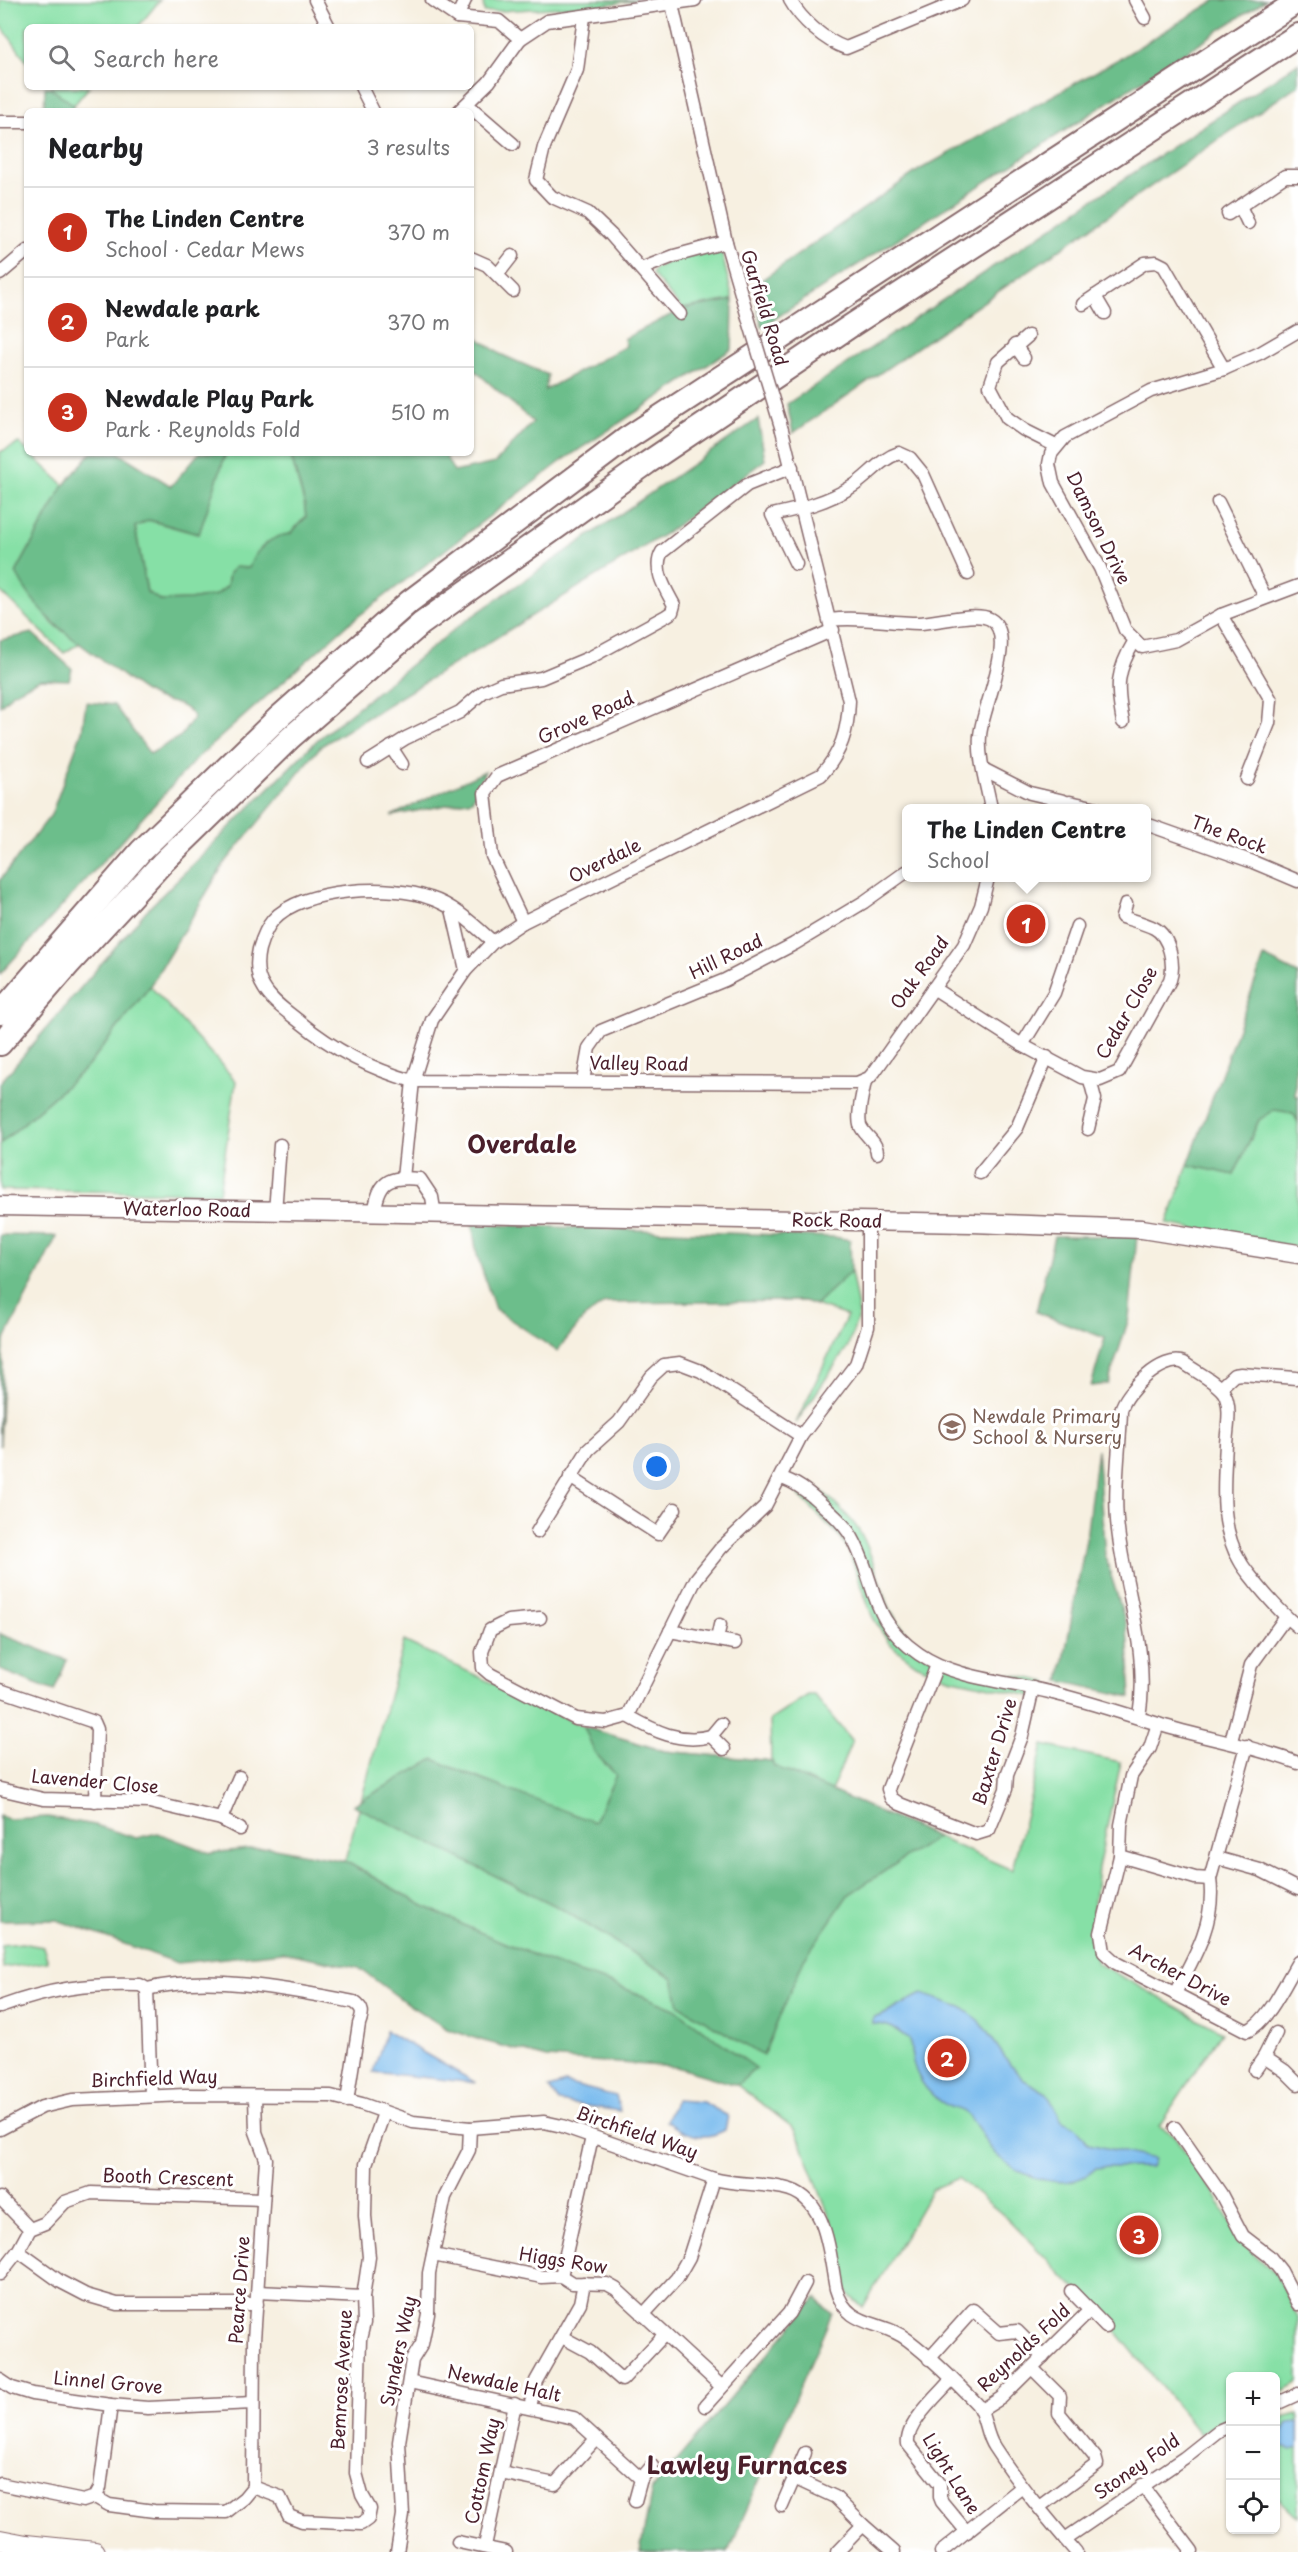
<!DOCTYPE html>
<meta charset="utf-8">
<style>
body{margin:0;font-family:"Playpen Sans",sans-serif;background:#f6f6f6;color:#202124}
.controls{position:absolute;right:18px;bottom:18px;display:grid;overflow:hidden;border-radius:9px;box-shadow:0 2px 4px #0004}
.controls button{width:54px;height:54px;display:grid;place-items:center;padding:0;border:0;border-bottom:2px solid #e0e0e0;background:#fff;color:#202124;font:30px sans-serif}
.you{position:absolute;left:657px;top:1467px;width:21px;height:21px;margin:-15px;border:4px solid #fff;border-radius:50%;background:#1a73e8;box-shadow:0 0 0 9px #1a73e833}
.badge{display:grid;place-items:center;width:39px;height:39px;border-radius:50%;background:#c8321e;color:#fff;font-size:20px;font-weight:700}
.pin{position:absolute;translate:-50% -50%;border:3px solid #fff;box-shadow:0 2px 6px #0006}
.popup{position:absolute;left:902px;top:804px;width:249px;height:78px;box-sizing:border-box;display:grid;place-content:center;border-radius:9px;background:#fff;filter:drop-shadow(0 2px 4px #0005);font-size:20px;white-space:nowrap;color:#757577}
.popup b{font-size:22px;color:#202124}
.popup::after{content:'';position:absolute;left:50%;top:100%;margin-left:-12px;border:12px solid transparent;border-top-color:#fff}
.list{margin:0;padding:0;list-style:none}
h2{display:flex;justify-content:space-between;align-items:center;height:78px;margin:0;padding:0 24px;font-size:26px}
h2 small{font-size:20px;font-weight:400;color:#757577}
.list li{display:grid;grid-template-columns:39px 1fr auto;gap:18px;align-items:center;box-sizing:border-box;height:90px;padding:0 24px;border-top:2px solid #e0e0e0}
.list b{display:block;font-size:22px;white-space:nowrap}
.list p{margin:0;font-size:20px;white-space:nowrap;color:#757577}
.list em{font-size:20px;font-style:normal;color:#757577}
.icon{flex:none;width:33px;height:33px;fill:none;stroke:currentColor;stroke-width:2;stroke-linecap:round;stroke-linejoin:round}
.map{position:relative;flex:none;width:1298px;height:2552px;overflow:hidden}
.search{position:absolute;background:#fff;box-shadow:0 2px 4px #0004;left:24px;top:24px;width:450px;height:66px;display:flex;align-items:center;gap:15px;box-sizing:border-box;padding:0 21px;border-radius:9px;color:#757577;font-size:22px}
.panel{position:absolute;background:#fff;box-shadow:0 2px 4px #0004;left:24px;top:108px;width:450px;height:348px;border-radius:9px}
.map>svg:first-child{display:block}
</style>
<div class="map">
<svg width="1298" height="2552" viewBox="0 0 1298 2552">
<rect width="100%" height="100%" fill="#fff"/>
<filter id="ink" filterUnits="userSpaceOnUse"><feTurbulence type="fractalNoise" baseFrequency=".0167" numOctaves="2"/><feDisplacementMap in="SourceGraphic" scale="12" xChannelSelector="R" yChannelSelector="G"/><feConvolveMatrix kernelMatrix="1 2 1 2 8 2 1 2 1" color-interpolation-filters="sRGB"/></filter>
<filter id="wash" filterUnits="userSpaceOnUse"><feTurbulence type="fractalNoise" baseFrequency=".008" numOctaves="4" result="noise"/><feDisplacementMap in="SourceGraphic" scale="24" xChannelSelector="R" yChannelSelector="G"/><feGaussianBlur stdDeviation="1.35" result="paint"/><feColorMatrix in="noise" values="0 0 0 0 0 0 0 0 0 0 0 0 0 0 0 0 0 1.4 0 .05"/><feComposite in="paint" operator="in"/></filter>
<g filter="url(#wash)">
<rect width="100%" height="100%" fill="#f7f0e1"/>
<g fill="#86e0a6" stroke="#688068" stroke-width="1.5">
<polygon points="0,0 160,0 138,27 27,27 27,62 0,24"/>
<polygon points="483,0 637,0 602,5 484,12"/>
<polygon points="49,87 89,87 74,105"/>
<polygon points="721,250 733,300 682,309 652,274 655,268 680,257"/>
<polygon points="19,443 64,485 16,573 53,624 80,643 64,653 0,591 0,452"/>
<polygon points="226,453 290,453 304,502 306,516 290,534 249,568 229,573 227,586 216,595 190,600 160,601 147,592 135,526 148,520 198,534"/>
<polygon points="150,986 236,1081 219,1193 0,1190 0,1144 87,1067"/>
<polygon points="1274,1109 1293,1113 1298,1122 1298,1248 1167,1224 1188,1165 1234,1175 1259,1120"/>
<polygon points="851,1271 859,1314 848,1346 796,1423 847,1316 815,1305"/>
<path d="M791,1481c22,1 27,6 43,21 13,13 26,26 33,44 14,34 18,72 50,96 35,27 88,29 130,40l2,10 -18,4 -82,-18 -33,-14 -19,-14 -9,-8 -16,-26 -23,-64 -8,-14 -42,-43z"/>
<polygon points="404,1641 584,1727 665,1751 771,1761 770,1720 808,1695 814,1695 852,1741 831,1791 1012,1870 1043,1745 1121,1762 1098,1868 1090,1938 1097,1963 1222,2032 1159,2126 1173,2134 1213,2191 1239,2239 1276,2275 1298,2317 1298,2382 1276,2395 1276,2376 1230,2376 1230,2418 1200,2434 1111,2325 1007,2218 958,2178 932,2189 863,2308 847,2293 841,2277 831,2221 796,2130 737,2085 345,1861"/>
<polygon points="22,1943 43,1947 48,1962 3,1968 1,1945"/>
<polygon points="1298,2414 1298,2517 1276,2496 1276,2420"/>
</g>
<g fill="#6cbe8b" stroke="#5b6e5b" stroke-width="1.5">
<polygon points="1216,0 1266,0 762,327 753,286 919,170 1124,56"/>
<polygon points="1298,63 1298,85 793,433 787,404"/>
<polygon points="45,87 49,87 74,105 73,111 44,111"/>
<path d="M733,300l-1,49 -169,111 -216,165 -149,132 -198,217v-94l51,-65 31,-84 4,-29 28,3 36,49 31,-18 13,-19c-12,-18 -27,-12 -44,-22 -16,-9 -29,-21 -44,-32 -37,-27 -69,-48 -90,-90l48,-88 27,-32h28l52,33 28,-33h27l-27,81 -50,-14 -14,7 12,65 14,9 29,-1 26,-5 11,-9 2,-13 6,-6 14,1c5,-17 22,-33 41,-34l16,-17 -2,-15 -14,-49h154l10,19 41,-9 38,-41 -62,-55v-19l7,-10 22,16 48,21 -3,15 81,-44 -2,-7 58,-30z"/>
<polygon points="758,419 765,460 668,532 321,746 224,864 150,986 87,1067 0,1144 0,1083 145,912 317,740 461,624"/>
<polygon points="32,633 72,669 69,680 40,679 13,693 0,706 0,640"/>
<polygon points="485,771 472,800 391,816"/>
<polygon points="1264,957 1298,974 1295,1096 1298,1096 1298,1122 1293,1113 1274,1110 1259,1120 1234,1175 1188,1165"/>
<polygon points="472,1224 834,1237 850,1240 851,1271 815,1305 804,1301 605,1303 584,1318 557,1351 495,1309 477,1255"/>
<polygon points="0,1235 57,1236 4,1341 0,1446"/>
<polygon points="1054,1236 1137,1236 1129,1318 1108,1384 1091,1386 1105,1338 1036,1312"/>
<polygon points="1097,1449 1105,1556 1127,1627 1131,1697 1060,1681 1086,1539"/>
<polygon points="0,1634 67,1660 54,1691 0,1670"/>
<path d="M584,1727l80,24 108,10 2,5 163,71 -89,58 -44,64 -41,97 -84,-51 -6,-27 -113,-70 -207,-103 81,-46c52,25 107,42 160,63l22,-47 -21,-22z"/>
<polygon points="0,1816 8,1819 48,1817 95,1825 136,1838 158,1833 210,1853 269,1847 345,1861 422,1905 470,1928 564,1968 616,1985 675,2009 756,2068 737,2085 676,2067 547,2058 484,2041 447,2029 409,2005 359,1968 283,1952 178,1963 57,1920 0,1921"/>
<polygon points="816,2298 832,2314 728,2552 640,2552 652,2489"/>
</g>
<g fill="#79bbee" stroke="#626d8c" stroke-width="1.5">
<path d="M922,1994l39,13 18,13 32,46 13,14 23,13 15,28 14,6 13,17 65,15 -3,8c-19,1 -36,-1 -55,1 -26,26 -71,11 -96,-10 -15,-12 -20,-31 -33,-44 -4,-4 -11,-5 -17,-7 -28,-14 -39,-37 -40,-67 -12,-9 -21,-17 -37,-16v-6c18,-4 32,-17 49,-24z"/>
<polygon points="386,2031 476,2083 373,2072"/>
<polygon points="565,2083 616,2096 620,2111 559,2102 549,2088"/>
<path d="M676,2100l27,2 25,14 -3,14c-22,12 -40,5 -59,-9z"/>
<polygon points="1298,2422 1298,2448 1291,2450 1278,2446 1278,2436 1289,2423"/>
</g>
</g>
<g filter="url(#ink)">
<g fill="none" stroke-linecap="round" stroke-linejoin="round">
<g stroke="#87686b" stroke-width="15">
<g id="street">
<polyline points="315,0 329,27"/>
<polyline points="432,0 457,17 499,21 520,39 547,21 695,0"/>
<path d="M790,0c11,20 35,41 56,48l116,-48"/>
<polyline points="1135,0 1145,18"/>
<polyline points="672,4 726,242 747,314"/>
<polyline points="457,17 465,0"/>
<polyline points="584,17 577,70 544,147 536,180 552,197 588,213 611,235 680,314"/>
<polyline points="361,87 373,111"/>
<polyline points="468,105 513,144"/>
<polyline points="459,111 489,82 520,39"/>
<polyline points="0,122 27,122"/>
<polyline points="1240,206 1248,223"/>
<polyline points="1228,214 1285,176 1298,176"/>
<polyline points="471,258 487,265 513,291"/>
<polyline points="641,269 674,256 726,242"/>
<polyline points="0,274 27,251"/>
<polyline points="498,274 512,256"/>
<polyline points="1095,296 1105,313"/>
<polyline points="1083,304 1145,263 1156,262 1164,266 1224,369"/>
<polyline points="1298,331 1260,353 1224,369 1151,391 1065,437 1051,454 1049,464 1053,483 1100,568 1125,630 1142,647 1176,640 1221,615 1298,586"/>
<polyline points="1028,336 998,362 990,386 1007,418 1024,430 1056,446"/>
<polyline points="1015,345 1024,358"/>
<polyline points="1218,502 1265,597"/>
<path d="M796,564l-24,-49c28,-6 56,-13 81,-29 16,-10 27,-27 46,-33l11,5 13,16 45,100"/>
<polyline points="1221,615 1271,700 1269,723 1247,779"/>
<path d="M830,620c29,-4 59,3 88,3 18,0 57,-12 72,-4 29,16 -9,91 -10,117 -2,22 7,50 11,72"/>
<path d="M1123,722c-7,-36 -7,-50 12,-82"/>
<polyline points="391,747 402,764"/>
<path d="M368,762l38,-24 54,-26 23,-20 18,-8 40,-6 50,-21 75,-41 6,-4 2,-7c-8,-15 -22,-36 -12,-53l85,-67 45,-18"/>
<polyline points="985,770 1030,793 1064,801"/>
<polyline points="1070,802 1097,808"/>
<polyline points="1146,824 1253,862 1298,881"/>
<polyline points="452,909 466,970"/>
<polyline points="523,922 492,856 485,793 497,776 833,630"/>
<path d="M493,942c-19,-17 -38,-36 -63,-44 -38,-14 -128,-11 -157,22 -7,8 -11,19 -14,29 -3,13 -3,27 5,39 8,14 24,24 36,34 34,28 70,47 113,59l444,2 12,-5 6,-7 89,-126 17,-39 7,-28"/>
<path d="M933,988l89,57 60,32 18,3 19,-8 51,-92c5,-15 0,-44 -16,-52 -10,-5 -22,-8 -32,-11l4,-13"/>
<polyline points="1022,1045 1054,993 1077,926"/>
<polyline points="583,1081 589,1048 601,1031 725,980 794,944 864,902 906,872"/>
<path d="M865,1081c-2,12 -8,32 -5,44 4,11 17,16 17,28"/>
<polyline points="1088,1129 1095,1099 1090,1080"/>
<polyline points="980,1173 1017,1128 1047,1057"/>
<path d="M403,1178l10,-97 19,-61 34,-50 27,-28 30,-20 298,-147c20,-22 27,-44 28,-74l-67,-271"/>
<polyline points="275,1212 280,1145"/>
<path d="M374,1214c5,-33 13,-38 46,-35l12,18 3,18"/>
<polyline points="1220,1388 1234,1375 1241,1374 1296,1378"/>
<polyline points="570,1477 658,1534 675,1509"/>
<path d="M781,1478c15,4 27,14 38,24 14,12 28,24 36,41 23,47 15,77 64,111 36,25 88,27 130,38 37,9 73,21 109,32 47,15 93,21 140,39"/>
<polyline points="537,1532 588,1450 619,1422 651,1377 664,1365 680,1363 701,1371 801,1436"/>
<polyline points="540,1618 508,1621 490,1630 482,1652 483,1668 490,1674 576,1719 606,1722 628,1716 696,1579 721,1548 765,1506 801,1436 856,1364 868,1327 868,1221"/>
<polyline points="670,1631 735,1643"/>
<polyline points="717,1639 720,1625"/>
<polyline points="937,1665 888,1789 891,1798 900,1804 976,1834 989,1830 1006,1789 1007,1775 1022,1736 1033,1688"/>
<polyline points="0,1690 94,1722 97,1729 95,1801"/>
<path d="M628,1716c26,15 52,28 83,20"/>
<path d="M1139,1716c11,-62 -14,-125 -21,-186 -5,-39 2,-81 3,-120 5,-19 42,-56 63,-47 12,9 32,18 40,30 8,14 3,36 2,51 -2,38 -7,83 14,117 4,8 11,15 16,22 13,16 26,31 42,44"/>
<polyline points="721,1724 711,1736 724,1749"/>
<path d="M1158,1724l-8,24 -19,28 -10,49 -1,31 -19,77 3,19 12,11 131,68c21,-9 39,-49 51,-69"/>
<polyline points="1231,1741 1251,1665 1286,1617"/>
<polyline points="0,1789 43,1799 149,1802 221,1819 240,1829"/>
<polyline points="221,1819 239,1777"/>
<polyline points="1120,1856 1195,1878 1210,1879"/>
<polyline points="1217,1858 1260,1870 1298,1889"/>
<polyline points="147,1989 151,2095"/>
<path d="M1175,1993c19,-35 41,-72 35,-114l37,-133"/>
<path d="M0,2007c50,-18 87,-24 140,-22l7,4c64,-16 144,1 207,13 10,7 9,11 5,22l-12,77"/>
<polyline points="1264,2057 1285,2071 1298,2084"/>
<polyline points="1255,2070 1264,2057 1276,2033"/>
<polyline points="1175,2128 1221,2194 1243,2236 1269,2256 1281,2271 1298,2304"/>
<path d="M0,2129l42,-22 30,-7 113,-5 146,1 31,8 51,18 57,6 74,-6 18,4 152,53c23,6 46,4 69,9 45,8 46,66 53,101 11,40 45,30 72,51 25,19 48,42 69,64 9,13 8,30 17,43 24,37 53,71 82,105"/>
<polyline points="0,2198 30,2229"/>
<polyline points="18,2251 61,2282 86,2295 117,2304 257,2304"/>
<polyline points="433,2255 542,2277 561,2276 572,2283 607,2284 616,2289 721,2386"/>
<polyline points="0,2274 18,2251 30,2229 45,2223 65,2202 91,2193 263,2199"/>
<polyline points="561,2276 592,2137"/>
<polyline points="1071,2291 1106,2327"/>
<polyline points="258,2292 363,2297"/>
<polyline points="643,2315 677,2278 689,2257 714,2179"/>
<polyline points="562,2337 590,2352 622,2380 664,2335"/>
<polyline points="929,2359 973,2310 999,2333 1017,2331 1043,2357"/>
<polyline points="1032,2368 1060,2396 1059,2413 1095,2457 1097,2464 1039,2507"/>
<path d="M952,2379c-13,15 -47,45 -44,65l32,40v13l2,5 25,30"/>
<polyline points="0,2380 12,2388 32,2394 111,2405 148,2408 253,2403"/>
<polyline points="409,2382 574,2418 641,2479 635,2501"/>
<polyline points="1276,2404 1298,2394"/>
<polyline points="705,2406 789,2313 805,2283"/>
<polyline points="530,2407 536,2381 580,2303 584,2283"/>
<polyline points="982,2410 1001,2398 1090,2310"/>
<polyline points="501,2473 555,2484 596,2439"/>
<polyline points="794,2478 835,2497 863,2525 894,2552"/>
<polyline points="641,2479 652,2466"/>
<polyline points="0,2484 83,2501 95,2497"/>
<polyline points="1142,2485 1192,2551 1190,2552"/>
<polyline points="253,2487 280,2497 289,2516 302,2521 361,2524 368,2519 370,2509 362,2495 356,2473 360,2339 364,2323 363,2297 369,2257 365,2216 366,2164 384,2113"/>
<polyline points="253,2487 254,2340 266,2159 256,2132 255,2096"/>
<polyline points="95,2497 109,2505 154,2511 226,2512 244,2498 253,2487"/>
<polyline points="95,2497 100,2488 111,2405"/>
<polyline points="782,2506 805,2453"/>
<polyline points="1065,2539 1184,2458 1218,2431 1230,2426"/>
<polyline points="458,2542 506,2552"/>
<polyline points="485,2546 515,2404"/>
<polyline points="397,2552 403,2515 399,2442 412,2360 422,2344 428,2314 429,2273 445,2197 469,2150 470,2128"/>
<polyline points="837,2552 863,2525"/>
<polyline points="941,2552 1022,2487"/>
</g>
</g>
<g stroke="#87686b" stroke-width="21">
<polyline id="secondary" points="0,1206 972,1223 1142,1229 1298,1254"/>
</g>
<g stroke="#87686b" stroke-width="22">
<polyline id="primary" points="0,2540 26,2545 95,2552"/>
</g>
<g stroke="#87686b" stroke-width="26">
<g id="highway">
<polyline points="0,1013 141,851 278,718 409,602 626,439 1298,1"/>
<polyline points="0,1044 68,965 163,862 290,738 421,624 647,463 849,327 1298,35"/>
</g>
</g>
<use href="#street" stroke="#fff" stroke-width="12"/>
<use href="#secondary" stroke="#fff" stroke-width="18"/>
<use href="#primary" stroke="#fff" stroke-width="20"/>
<use href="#highway" stroke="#fff" stroke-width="22"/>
<g stroke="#87686b" stroke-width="15" stroke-linecap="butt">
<polyline id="street-bridge" points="747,314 782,430"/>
</g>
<use href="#street-bridge" stroke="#fff" stroke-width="12"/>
</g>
</g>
<defs>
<g id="school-ring" transform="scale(1.35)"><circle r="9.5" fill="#fff" stroke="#8d6e63" stroke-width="1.5"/><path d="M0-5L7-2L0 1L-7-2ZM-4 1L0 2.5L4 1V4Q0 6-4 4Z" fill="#8d6e63"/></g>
</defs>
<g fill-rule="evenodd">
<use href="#school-ring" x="952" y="1427"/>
</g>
<g text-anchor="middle" stroke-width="6" stroke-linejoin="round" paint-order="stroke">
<g font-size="18" fill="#4a1f2b" stroke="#fff">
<text transform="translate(764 308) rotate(73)" y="6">Garfield Road</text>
<text transform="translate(1098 528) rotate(64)" y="6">Damson Drive</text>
<text transform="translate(586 718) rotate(-24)" y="6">Grove Road</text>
<text transform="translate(1229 835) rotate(20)" y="6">The Rock</text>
<text transform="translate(605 861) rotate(-26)" y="6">Overdale</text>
<text transform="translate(726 957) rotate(-26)" y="6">Hill Road</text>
<text transform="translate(920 973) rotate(-54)" y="6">Oak Road</text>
<text transform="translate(1127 1013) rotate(-60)" y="6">Cedar Close</text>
<text transform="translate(639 1064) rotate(1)" y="6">Valley Road</text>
<text transform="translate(187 1210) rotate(1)" y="6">Waterloo Road</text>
<text transform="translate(837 1221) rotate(1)" y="6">Rock Road</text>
<text transform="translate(995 1752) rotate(-73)" y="6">Baxter Drive</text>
<text transform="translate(95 1782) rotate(5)" y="6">Lavender Close</text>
<text transform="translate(1180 1975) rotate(28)" y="6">Archer Drive</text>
<text transform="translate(154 2079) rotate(-2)" y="6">Birchfield Way</text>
<text transform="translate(637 2133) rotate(19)" y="6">Birchfield Way</text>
<text transform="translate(168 2178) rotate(2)" y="6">Booth Crescent</text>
<text transform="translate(563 2261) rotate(9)" y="6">Higgs Row</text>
<text transform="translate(240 2290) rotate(-86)" y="6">Pearce Drive</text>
<text transform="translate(1024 2348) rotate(-43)" y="6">Reynolds Fold</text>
<text transform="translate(399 2351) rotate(-78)" y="6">Synders Way</text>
<text transform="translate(342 2380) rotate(-87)" y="6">Bemrose Avenue</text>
<text transform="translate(108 2383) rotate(5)" y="6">Linnel Grove</text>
<text transform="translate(504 2384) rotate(12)" y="6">Newdale Halt</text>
<text transform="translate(1137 2467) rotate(-35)" y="6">Stoney Fold</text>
<text transform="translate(483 2471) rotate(-78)" y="6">Cottom Way</text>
<text transform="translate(951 2474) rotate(58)" y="6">Light Lane</text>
</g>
<g font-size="18" fill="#785e54" stroke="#fff" text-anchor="start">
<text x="972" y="1423">Newdale Primary<tspan x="972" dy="21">School &amp; Nursery</tspan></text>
</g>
<g font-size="24" font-weight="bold" fill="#4a1f2b" stroke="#fff">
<text x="522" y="1153">Overdale</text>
<text x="747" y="2474">Lawley Furnaces</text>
</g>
</g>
</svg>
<div class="controls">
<button>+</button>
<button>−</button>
<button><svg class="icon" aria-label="locate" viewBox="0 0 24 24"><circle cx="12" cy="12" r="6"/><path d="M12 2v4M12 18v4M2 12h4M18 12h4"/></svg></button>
</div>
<div class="you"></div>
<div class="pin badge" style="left:1026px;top:924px">1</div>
<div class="popup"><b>The Linden Centre</b>School</div>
<div class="pin badge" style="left:947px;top:2058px">2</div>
<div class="pin badge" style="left:1139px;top:2235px">3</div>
<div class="search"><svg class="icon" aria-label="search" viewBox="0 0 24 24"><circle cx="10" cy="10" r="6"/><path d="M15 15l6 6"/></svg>Search here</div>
<section class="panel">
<h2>Nearby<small>3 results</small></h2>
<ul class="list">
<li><span class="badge">1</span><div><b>The Linden Centre</b><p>School · Cedar Mews</p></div><em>370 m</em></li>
<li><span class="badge">2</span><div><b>Newdale park</b><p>Park</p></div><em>370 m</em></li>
<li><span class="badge">3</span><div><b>Newdale Play Park</b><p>Park · Reynolds Fold</p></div><em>510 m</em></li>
</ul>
</section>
</div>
